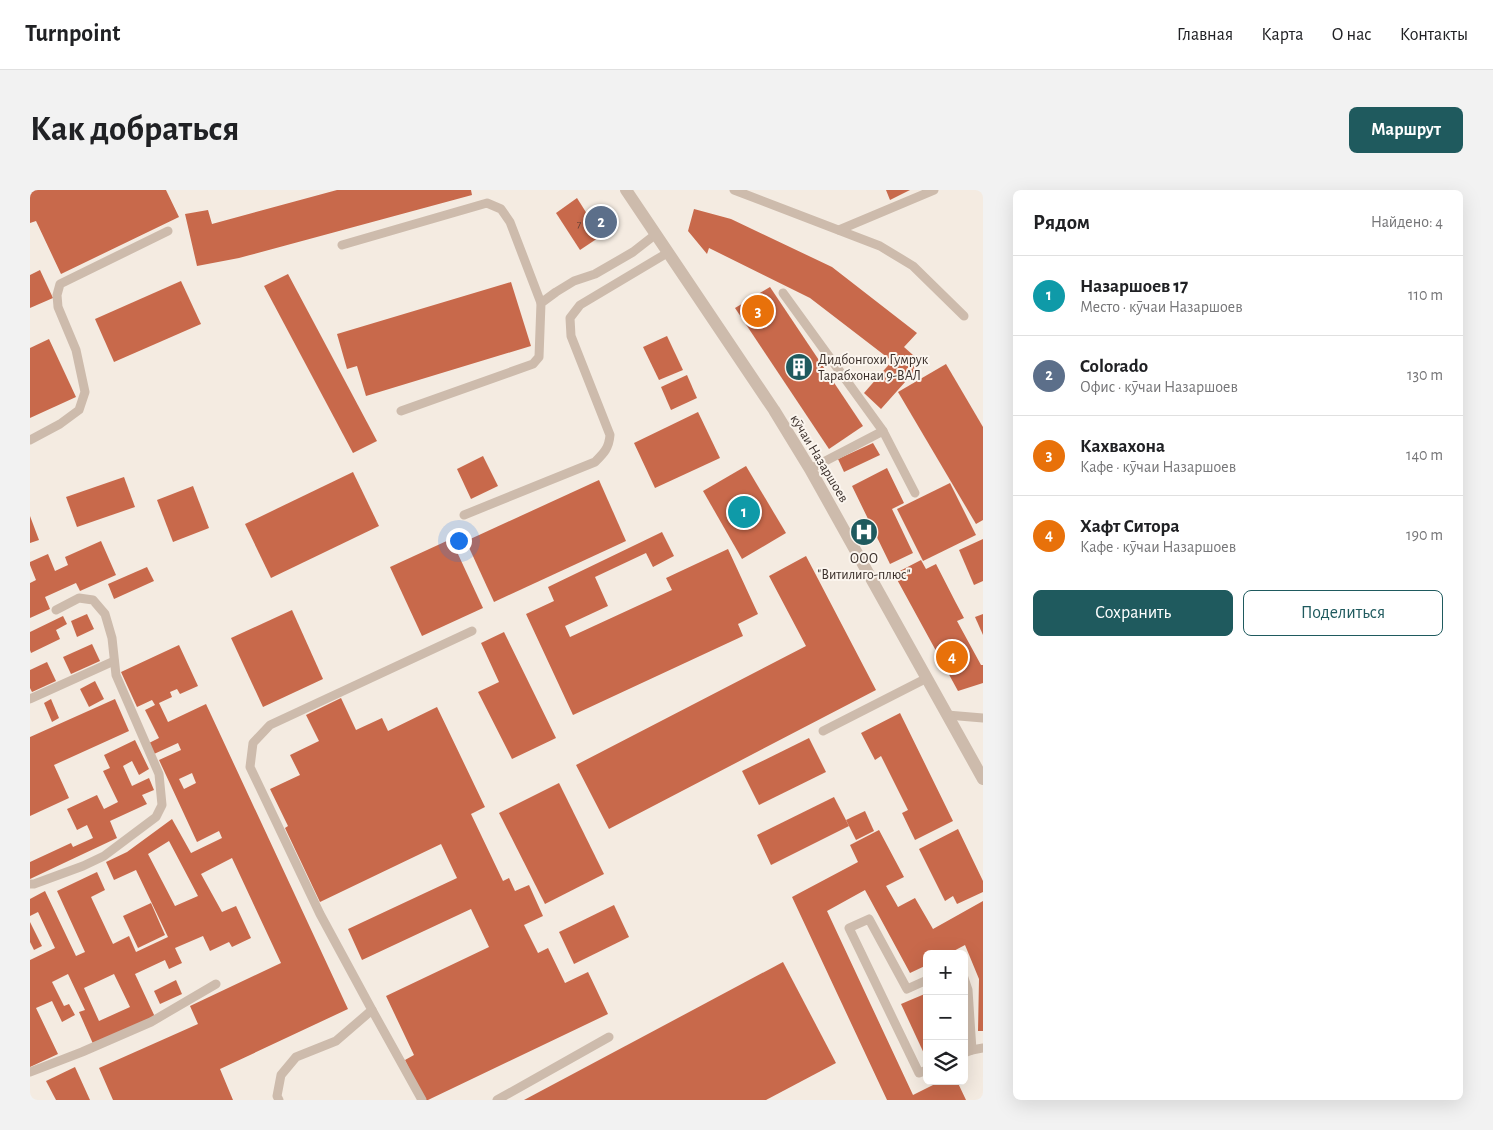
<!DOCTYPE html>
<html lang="ru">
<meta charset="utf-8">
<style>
body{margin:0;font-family:"Alegreya Sans",sans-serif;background:#f2f2f2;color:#202124}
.controls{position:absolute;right:15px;bottom:15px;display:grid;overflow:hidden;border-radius:8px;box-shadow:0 5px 20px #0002}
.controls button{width:45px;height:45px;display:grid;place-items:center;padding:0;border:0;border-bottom:1px solid #e0e0e0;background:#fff;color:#202124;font:25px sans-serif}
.you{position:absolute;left:428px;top:350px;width:18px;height:18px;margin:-12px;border:4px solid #fff;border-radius:50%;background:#1a73e8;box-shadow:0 0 0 8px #1a73e833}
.badge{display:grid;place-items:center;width:32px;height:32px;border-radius:50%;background:#1f5a5e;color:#fff;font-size:16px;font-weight:700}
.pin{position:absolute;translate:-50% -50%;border:2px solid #fff;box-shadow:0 1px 5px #0006}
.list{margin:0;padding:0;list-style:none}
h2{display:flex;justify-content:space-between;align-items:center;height:65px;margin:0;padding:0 20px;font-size:21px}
h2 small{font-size:16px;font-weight:400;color:#757577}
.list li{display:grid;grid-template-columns:32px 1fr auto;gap:15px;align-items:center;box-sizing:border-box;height:80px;padding:0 20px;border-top:1px solid #e0e0e0}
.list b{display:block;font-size:19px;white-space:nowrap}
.list p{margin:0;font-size:16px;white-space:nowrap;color:#757577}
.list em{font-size:16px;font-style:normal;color:#757577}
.actions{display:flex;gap:10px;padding:15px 20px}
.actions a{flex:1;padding:11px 0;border:1px solid #1f5a5e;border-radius:8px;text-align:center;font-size:18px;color:#1f5a5e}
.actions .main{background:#1f5a5e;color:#fff}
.icon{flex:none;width:28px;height:28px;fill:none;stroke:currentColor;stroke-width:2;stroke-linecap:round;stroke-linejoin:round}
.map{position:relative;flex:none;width:953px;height:910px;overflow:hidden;border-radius:8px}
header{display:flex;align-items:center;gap:30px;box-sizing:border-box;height:70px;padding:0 25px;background:#fff;border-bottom:1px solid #e0e0e0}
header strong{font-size:24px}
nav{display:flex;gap:28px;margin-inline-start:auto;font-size:18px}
.intro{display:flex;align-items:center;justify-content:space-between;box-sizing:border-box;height:120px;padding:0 30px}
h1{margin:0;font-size:35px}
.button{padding:12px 22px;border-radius:8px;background:#1f5a5e;color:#fff;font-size:18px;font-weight:700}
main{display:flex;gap:30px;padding:0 30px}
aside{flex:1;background:#fff;border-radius:8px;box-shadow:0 5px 20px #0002}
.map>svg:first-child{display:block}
</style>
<header>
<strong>Turnpoint</strong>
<nav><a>Главная</a><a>Карта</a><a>О нас</a><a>Контакты</a></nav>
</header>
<div class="intro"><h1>Как добраться</h1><a class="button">Маршрут</a></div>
<main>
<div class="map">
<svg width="953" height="910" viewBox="0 0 953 910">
<rect width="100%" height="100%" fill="#f4ebe1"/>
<g fill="#c8694b" fill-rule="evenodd">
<polygon points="0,0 136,0 149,27 31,84 6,31 0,33"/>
<polygon points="307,0 441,0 442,5 209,68 167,76 155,24 178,20 182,34"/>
<polygon points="856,0 880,0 860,10"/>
<polygon points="547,8 571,46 550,60 526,23"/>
<polygon points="664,19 701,29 802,77 887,143 874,157 892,173 851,219 834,203 862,171 780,108 679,58 677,64 658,41"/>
<polygon points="10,80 23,108 0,118 0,85"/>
<polygon points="258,84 347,251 323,263 234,96"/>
<polygon points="151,91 171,134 84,172 65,129"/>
<polygon points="481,92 501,156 336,206 327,176 317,179 307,144"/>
<polygon points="740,97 833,236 799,259 705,118"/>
<polygon points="637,146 653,180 629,190 613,157"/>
<polygon points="19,149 46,207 0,228 0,158"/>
<polygon points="916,174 953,237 953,330 946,334 868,202"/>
<polygon points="657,185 667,208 641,220 631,197"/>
<polygon points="668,222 690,268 625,298 604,253"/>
<polygon points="843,253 850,265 814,282 808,269"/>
<polygon points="453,266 468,296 441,309 427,279"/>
<polygon points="716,276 756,343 712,369 673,301"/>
<polygon points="857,278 874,313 862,319 883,363 860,374 822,296"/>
<polygon points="323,282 349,336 241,388 215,334"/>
<polygon points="94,287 105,317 47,337 36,307"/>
<polygon points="569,290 596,351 464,412 436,351"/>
<polygon points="920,293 946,345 893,371 867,319"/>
<polygon points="163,296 179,338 143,352 127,310"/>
<polygon points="0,326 9,350 0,353"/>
<polygon points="632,342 644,366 623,377 616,363 565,387 578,416 535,436 540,447 642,400 636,388 698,359 728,424 708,434 713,446 543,525 496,424 524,411 518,397"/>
<polygon points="421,349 453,418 392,446 360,377"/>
<polygon points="953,349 953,391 944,395 929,360"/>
<polygon points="71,351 86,385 50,401 46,393 15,407 20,419 0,428 0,393 6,390 0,375 0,372 18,364 25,381 38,375 35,367"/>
<polygon points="776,366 846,500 579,639 546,575 776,456 739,386"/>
<polygon points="891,370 896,379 906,374 926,413 934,428 927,431 951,475 953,475 953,493 928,501 864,384"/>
<polygon points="117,377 124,391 84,409 78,394"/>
<polygon points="262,420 293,489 233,517 201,448"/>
<polygon points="57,424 64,439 47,447 41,431"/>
<polygon points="953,424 953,445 945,427"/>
<polygon points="33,426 37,434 26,440 30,449 1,463 0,460 0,442"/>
<polygon points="474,442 526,548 482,569 448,502 469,492 451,453"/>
<polygon points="62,454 70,471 41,484 33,467"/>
<path d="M149,455l19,41 -18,8 -3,-5 -7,3 2,5 -13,6 9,19 38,-18 142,305 -128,60 13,31h-120l-14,-32 99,-44 -8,-18 91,-43 -49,-105 -31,16 21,38 14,-6 15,32 -19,9 -3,-5 -19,9 -7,-15 -28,12 7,15 -13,6 -4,-9 -30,14 20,43 -61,29 -15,-34 6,-2 -17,-36 -16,8 12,24 5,-2 6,11 -13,7 -10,-21 -16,7 22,46 -28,13v-107l25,-12 -17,-36 -8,4v-17l15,-8 31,65 9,-4 -28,-61 40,-19 8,18 -14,7 22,47 16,-8 7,16 32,-15 -32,-67 -22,10 -8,-18 21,-10 45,-33 19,34 31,-15 -3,-7 -22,11 -38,-82 22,-10 -3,-7 -24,11 -5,-11 10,-5 -14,-28 10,-5 -3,-5 -15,7 -16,-35zM162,583l4,10 -12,6 -5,-10zM139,651l29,55 -23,10 -27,-52zM84,784l16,33 -31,14 -15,-33z"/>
<polygon points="17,472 26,491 2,502 0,498 0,480"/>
<polygon points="65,491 74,509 59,517 50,499"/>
<polygon points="311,508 326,540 352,528 358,541 407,517 455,617 441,624 473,691 479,688 485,701 499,695 513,726 494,735 508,763 518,758 535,793 558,782 578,824 398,910 394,910 375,870 384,865 356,806 459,757 441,719 332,770 318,739 427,688 411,654 290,712 255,638 258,636 240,599 270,585 260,565 289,551 276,525"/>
<polygon points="21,509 29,528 22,532 14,513"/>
<polygon points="85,509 99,541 24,575 39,608 0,626 0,547"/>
<polygon points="870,523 923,631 885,650 872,623 878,620 851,566 845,570 831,543"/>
<polygon points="779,548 796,582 729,615 712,581"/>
<polygon points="105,550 119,579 109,585 102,571 93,576 102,596 119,588 124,600 112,605 117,614 80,631 87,648 0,689 0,672 41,653 43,657 63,648 57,635 47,640 37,619 67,605 74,619 88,612 73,581 80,578 74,565"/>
<polygon points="529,593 574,684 515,714 469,623"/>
<polygon points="804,607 819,636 741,675 727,645"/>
<polygon points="835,621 844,641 826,650 816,630"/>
<polygon points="928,639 953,691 953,702 927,714 923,706 915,711 889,659"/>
<polygon points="849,640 874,687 856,696 868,717 885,708 903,739 953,711 953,841 948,841 949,789 935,755 918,764 897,764 897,775 880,783 835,700 797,721 883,905 911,891 927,891 936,910 857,910 762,707 828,672 820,655"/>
<polygon points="121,713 135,745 108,758 93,726"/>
<polygon points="584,715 599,747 544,774 529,742"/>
<polygon points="0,732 12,756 4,760 0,752"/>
<polygon points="753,772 806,873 736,910 494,910"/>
<polygon points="146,790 152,804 130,814 124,801"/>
<polygon points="897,803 897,870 871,814"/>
<polygon points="45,877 60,910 26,910 16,891"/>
</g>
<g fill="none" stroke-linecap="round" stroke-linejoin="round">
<g stroke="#cdbbac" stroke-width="9">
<polyline points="704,0 850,56 883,76 934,126"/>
<polyline points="809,40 904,0"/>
<polyline points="312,55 457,13 471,19 480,32 511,113"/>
<polyline points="753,103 853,241"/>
<polyline points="371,221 503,174 509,167 511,113 526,102 544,91 565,84 603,62 626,44"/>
<polyline points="0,250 30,234 49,220 55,202 46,160 28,117 27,105 30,94 138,41"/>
<polyline points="780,279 853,241 885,303"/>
<path d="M434,325l131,-53c9,-9 14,-14 15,-27l-39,-99 -1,-18 10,-13 89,-53"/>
<polyline points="0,509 84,471"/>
<polyline points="917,525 953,528"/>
<polyline points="793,541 897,488"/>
<polyline points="0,694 4,694 53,676 74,666 126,627 132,615 129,584 86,485 82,448 75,424 63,410 49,408 26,420"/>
<polyline points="934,788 938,800 942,860"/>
<polyline points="897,790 877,799 839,729 819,738 889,883 897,880"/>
<polyline points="342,820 392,910"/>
<polyline points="934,863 942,860 953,858"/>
<polyline points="0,882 52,862 121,832 186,794"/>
<polyline points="249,910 247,906 251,885 266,867 306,851 342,820 290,724 220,577 223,553 240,535 442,441"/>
<polyline points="467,910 579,847"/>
</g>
<polyline stroke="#cdbbac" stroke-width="12" points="596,0 744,220 780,279 953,589"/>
</g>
<defs>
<g id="building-disc" transform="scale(1.4375)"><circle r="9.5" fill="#1f5a5e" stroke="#fbf5ee"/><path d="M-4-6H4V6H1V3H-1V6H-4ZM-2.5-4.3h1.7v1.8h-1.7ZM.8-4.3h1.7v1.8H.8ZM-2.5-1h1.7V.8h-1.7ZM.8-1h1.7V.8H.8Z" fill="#fff"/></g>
<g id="hospital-disc" transform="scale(1.4375)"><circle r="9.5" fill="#1f5a5e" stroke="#fbf5ee"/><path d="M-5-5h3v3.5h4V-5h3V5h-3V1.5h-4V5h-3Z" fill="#fff"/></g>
</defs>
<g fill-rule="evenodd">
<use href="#building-disc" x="769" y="177"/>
<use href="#hospital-disc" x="834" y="342"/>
</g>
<g text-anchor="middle" stroke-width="4" stroke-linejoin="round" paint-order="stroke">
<g font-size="11" fill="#5e3e33">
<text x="549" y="38">7</text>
</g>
<g font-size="14" fill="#3b302b" stroke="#fbf5ee" text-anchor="start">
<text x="788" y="174">Дидбонгохи Гумрук<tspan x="788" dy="16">Тарабхонаи 9-ВАЛ</tspan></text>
<text x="834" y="373" text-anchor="middle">ООО<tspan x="834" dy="16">"Витилиго-плюс"</tspan></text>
</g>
<g font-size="14" fill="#3b302b" stroke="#fbf5ee">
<text transform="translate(790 268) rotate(59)" y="5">кӯчаи Назаршоев</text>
</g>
</g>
</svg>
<div class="controls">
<button>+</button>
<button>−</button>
<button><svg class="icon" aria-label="layers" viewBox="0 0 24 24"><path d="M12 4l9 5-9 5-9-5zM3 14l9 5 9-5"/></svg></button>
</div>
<div class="you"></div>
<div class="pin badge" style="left:714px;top:322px;background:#0f9aa8">1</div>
<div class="pin badge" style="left:571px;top:32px;background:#5c6f8a">2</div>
<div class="pin badge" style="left:728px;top:121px;background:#e8710a">3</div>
<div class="pin badge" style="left:922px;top:467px;background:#e8710a">4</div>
</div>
<aside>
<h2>Рядом<small>Найдено: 4</small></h2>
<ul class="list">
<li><span class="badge" style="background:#0f9aa8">1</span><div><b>Назаршоев 17</b><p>Место · кӯчаи Назаршоев</p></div><em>110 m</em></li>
<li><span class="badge" style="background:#5c6f8a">2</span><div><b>Colorado</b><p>Офис · кӯчаи Назаршоев</p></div><em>130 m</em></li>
<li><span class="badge" style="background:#e8710a">3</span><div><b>Кахвахона</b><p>Кафе · кӯчаи Назаршоев</p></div><em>140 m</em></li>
<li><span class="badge" style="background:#e8710a">4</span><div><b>Хафт Ситора</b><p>Кафе · кӯчаи Назаршоев</p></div><em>190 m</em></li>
</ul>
<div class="actions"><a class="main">Сохранить</a><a>Поделиться</a></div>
</aside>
</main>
